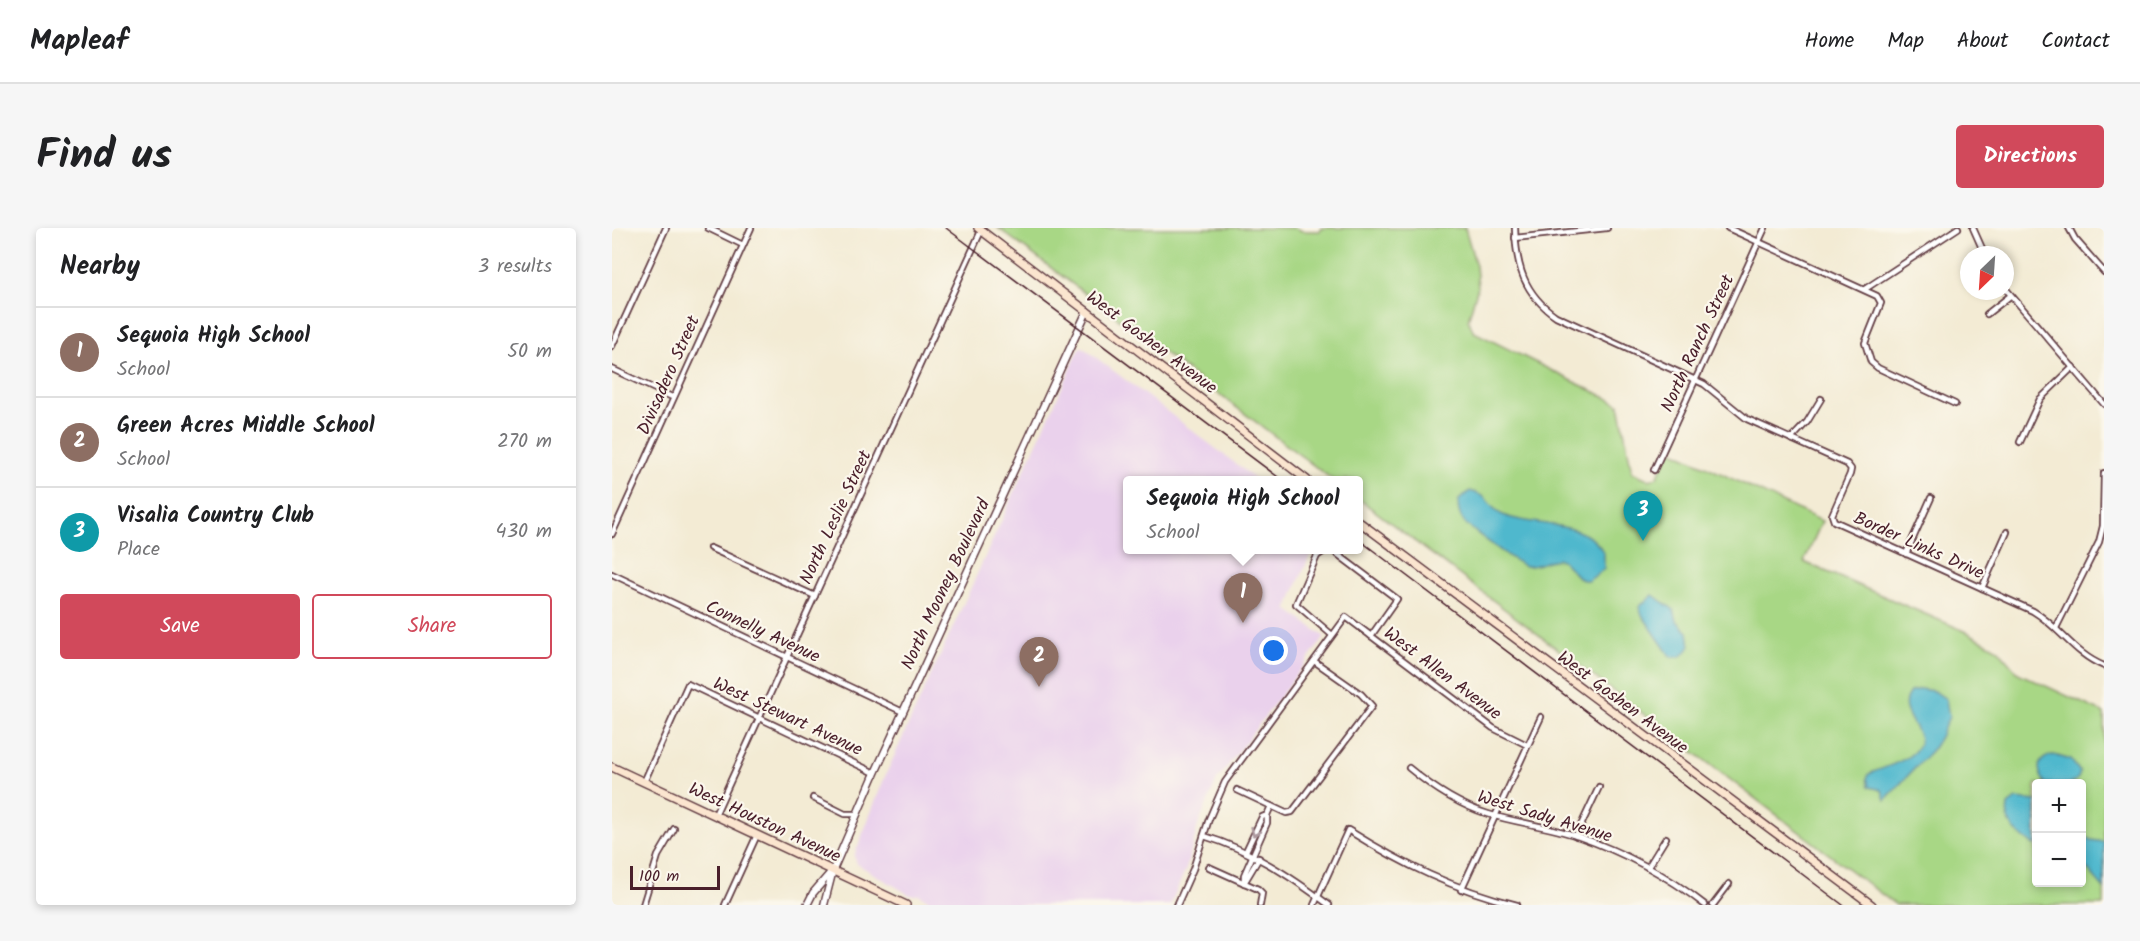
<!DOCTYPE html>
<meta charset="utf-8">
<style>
body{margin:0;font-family:Kalam,sans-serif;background:#f6f6f6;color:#202124}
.controls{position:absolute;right:18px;bottom:18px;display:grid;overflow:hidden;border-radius:6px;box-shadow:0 3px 9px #0003}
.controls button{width:54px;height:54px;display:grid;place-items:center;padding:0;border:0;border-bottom:2px solid #e0e0e0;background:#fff;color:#202124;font:30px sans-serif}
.compass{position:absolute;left:1348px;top:18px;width:54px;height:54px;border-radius:50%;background:#fff;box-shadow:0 3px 9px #0003;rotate:205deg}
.scale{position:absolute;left:18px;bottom:15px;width:90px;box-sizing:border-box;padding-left:6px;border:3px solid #4a1f2b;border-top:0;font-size:16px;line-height:21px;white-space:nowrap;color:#4a1f2b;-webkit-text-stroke:4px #fbf7ec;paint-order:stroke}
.you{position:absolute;left:662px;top:423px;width:21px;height:21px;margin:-15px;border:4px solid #fff;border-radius:50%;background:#1a73e8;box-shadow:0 0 0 9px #1a73e833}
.badge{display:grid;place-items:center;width:39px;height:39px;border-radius:50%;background:#d1495b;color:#fff;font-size:20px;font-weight:700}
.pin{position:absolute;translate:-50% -50px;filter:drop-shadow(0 2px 3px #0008)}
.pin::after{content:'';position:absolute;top:32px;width:21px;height:18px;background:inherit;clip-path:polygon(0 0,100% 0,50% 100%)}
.popup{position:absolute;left:511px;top:248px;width:240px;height:78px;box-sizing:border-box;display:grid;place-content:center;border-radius:6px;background:#fff;filter:drop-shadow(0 2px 4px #0005);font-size:20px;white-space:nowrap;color:#757577}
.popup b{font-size:22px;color:#202124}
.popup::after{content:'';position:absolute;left:50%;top:100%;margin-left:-12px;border:12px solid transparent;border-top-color:#fff}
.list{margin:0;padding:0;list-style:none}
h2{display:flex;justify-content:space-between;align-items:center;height:78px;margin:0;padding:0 24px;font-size:26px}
h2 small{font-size:20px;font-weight:400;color:#757577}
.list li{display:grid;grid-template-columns:39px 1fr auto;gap:18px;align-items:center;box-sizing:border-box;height:90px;padding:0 24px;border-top:2px solid #e0e0e0}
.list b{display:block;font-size:22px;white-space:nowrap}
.list p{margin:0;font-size:20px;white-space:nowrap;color:#757577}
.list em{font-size:20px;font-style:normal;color:#757577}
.actions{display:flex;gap:12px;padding:18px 24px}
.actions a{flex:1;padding:14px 0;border:2px solid #d1495b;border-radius:6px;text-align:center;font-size:21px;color:#d1495b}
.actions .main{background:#d1495b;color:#fff}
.map{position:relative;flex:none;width:1492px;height:677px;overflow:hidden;border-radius:6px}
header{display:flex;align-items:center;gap:36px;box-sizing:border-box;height:84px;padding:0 30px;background:#fff;border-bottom:2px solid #e0e0e0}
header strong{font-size:28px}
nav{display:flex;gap:33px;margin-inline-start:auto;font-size:21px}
.intro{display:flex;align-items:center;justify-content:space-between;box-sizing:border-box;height:144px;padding:0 36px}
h1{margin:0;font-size:42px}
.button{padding:15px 27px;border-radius:6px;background:#d1495b;color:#fff;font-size:21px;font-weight:700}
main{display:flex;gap:36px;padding:0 36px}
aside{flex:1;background:#fff;border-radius:6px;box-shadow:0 3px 9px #0003}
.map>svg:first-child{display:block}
</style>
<header>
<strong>Mapleaf</strong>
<nav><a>Home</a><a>Map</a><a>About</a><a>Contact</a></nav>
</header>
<div class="intro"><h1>Find us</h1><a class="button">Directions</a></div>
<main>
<aside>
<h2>Nearby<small>3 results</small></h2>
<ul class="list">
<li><span class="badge" style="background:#8d6e63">1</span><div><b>Sequoia High School</b><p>School</p></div><em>50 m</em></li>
<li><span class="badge" style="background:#8d6e63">2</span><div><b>Green Acres Middle School</b><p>School</p></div><em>270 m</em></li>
<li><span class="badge" style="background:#0f9aa8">3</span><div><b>Visalia Country Club</b><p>Place</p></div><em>430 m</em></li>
</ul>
<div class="actions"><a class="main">Save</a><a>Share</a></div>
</aside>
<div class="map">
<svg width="1492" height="677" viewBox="0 0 1492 677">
<rect width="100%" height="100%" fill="#fbf7ec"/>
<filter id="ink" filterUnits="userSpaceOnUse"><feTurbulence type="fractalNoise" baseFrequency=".0167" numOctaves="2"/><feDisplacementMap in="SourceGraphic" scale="12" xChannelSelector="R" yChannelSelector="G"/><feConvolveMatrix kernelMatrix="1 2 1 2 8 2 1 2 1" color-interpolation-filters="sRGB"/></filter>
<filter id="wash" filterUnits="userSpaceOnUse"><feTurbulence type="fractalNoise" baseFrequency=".008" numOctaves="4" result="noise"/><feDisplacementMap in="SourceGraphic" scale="24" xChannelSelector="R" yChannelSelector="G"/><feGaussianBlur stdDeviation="1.35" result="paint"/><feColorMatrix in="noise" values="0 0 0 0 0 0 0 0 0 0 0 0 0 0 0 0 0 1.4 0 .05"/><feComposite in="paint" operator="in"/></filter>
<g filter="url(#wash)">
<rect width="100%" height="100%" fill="#f3ebd4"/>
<polygon fill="#ead1ec" points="469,118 645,252 516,252 516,322 700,322 675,381 713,409 605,552 586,597 574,641 558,677 326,677 307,667 298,667 245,636 242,628 274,546"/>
<path fill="#a8d785" stroke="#797b58" stroke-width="1.5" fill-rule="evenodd" d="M386,0h297l7,3h18l2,-3h143l11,38 2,21 -10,33 6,12 145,72 13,68 18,8 7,-3 14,-27 151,71 -18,41 163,70 31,17 20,24 86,40v192h-208l-537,-406 -1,-19h-25zM1424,556h46v98h-46z"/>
<g fill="#4fb8cd" stroke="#4c6c7c" stroke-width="1.5">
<path d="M858,263c20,4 19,18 33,24 30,13 83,3 101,38v16l-16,12 -8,-2 -18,-19c-14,-3 -23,8 -37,6 -6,-1 -56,-38 -61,-44 -5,-7 -7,-14 -5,-22z"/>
<path d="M1041,367l21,15 3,11 11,11 2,14c-4,7 -11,14 -20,10l-28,-41 -3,-8z"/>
<path d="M1308,461l14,2 12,8 3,18 -9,20 -8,13 -47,50 -3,-10 -13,-3 -2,-9 2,-4c16,-8 51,-14 51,-36 -5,-16 -23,-30 -10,-46z"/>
<path d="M1442,527l17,5 9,12c-2,16 -23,12 -35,11 -9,-13 -9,-25 9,-28z"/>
<path d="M1404,571l20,2v45c-16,-9 -32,-21 -28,-41z"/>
<polygon points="1470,606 1479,612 1492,614 1492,661 1470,635"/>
</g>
</g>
<g filter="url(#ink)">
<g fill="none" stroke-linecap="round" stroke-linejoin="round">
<g stroke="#633e44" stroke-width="8">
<g id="minor">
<polyline points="96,0 131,17"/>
<path d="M903,0c1,38 9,66 41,88l148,68 43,35 100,45 4,5 -1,5 -18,41 2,6 199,90c27,16 41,43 71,55"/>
<polyline points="1116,0 1265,68 1269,75 1253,115 1259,134 1266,140 1343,176"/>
<polyline points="1361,0 1373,27"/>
<polyline points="1457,0 1463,11 1492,44"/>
<polyline points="903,10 995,0"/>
<polyline points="1393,60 1492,176"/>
<polyline points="1253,61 1346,0"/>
<polyline points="1375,86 1398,68"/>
<polyline points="0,118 54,0"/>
<polyline points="0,141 60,169"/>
<polyline points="1179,211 1195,194 1209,171"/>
<polyline points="1408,214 1428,171 1461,139"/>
<polyline points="1042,242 1153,0"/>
<polyline points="0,306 139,0"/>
<polyline points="98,320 203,368"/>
<polyline points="714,322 705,328 684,376 720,407"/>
<polyline points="720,322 785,371 759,408"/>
<polyline points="1294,326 1319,270"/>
<polyline points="0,346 291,484"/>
<polyline points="1370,360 1395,304"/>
<polyline points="1444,400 1487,314 1491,298 1492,245"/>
<path d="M797,540c24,20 50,37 79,46 29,9 60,12 89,22 46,16 90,39 128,69"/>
<polyline points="32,554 76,456 263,545"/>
<polyline points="625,562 659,578 655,587 650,589 634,623"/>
<polyline points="201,570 233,586 245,586"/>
<polyline points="659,578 674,585 680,584 760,478 749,466 702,433"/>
<polyline points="103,587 369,3"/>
<path d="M592,608c47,14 86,40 125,69"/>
<polyline points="964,608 987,559"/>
<polyline points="647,630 632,655 632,647 655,595 655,587"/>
<polyline points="597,639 646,661 650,665 648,677"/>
<polyline points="1036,639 1054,610"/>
<polyline points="849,662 929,489"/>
<polyline points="31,677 46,628 62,601"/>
<polyline points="113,677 145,607"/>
<polyline points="565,677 581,641 597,591 613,554 734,389 881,500 915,517"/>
<path d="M702,677l34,-75c56,35 105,59 169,75"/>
<polyline points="1101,677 1117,656"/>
</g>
</g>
<g stroke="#633e44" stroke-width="9">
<g id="tertiary">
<polyline points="195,677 201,665 220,643"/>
<polyline points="212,677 221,642 263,545 475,83"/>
</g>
</g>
<g stroke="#633e44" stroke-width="10">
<g id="secondary">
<polyline points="366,0 695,252"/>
<polyline points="746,293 1260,677"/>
<polyline points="0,539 294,677"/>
</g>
</g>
<use href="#minor" stroke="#fff" stroke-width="4.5"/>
<use href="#tertiary" stroke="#fff" stroke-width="6"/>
<use href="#secondary" stroke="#fbe5cf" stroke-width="7"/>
<g stroke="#4a1f2b" stroke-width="1.5">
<polyline points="334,0 670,252"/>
<polyline points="746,311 1231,677"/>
</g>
</g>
<defs><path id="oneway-chevron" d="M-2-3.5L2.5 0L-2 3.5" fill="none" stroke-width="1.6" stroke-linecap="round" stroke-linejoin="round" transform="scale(1.5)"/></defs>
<use stroke="#ae9aa0" href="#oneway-chevron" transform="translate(643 604) rotate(116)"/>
</g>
<g text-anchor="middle" stroke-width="4.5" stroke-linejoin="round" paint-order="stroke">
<g font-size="18" fill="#4a1f2b" stroke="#fbf7ec">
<text transform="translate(540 114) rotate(37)" y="6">West Goshen Avenue</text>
<text transform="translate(1085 115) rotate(-65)" y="6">North Ranch Street</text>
<text transform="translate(56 147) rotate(-66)" y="6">Divisadero Street</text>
<text transform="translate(223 289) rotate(-65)" y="6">North Leslie Street</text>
<text transform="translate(1307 317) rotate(24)" y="6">Border Links Drive</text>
<text transform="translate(333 356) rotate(-65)" y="6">North Mooney Boulevard</text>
<text transform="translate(151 403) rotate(25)" y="6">Connelly Avenue</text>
<text transform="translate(831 445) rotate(37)" y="6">West Allen Avenue</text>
<text transform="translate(1011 474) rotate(37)" y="6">West Goshen Avenue</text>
<text transform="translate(176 488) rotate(25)" y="6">West Stewart Avenue</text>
<text transform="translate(933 588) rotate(17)" y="6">West Sady Avenue</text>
<text transform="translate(153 594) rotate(25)" y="6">West Houston Avenue</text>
</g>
</g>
</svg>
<div class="controls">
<button>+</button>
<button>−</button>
</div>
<svg class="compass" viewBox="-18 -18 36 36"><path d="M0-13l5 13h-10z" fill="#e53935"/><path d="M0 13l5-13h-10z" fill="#757577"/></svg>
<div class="scale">100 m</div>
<div class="you"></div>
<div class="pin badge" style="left:631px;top:395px;background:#8d6e63">1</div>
<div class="popup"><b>Sequoia High School</b>School</div>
<div class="pin badge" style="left:427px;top:459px;background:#8d6e63">2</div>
<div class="pin badge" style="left:1031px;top:313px;background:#0f9aa8">3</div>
</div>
</main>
